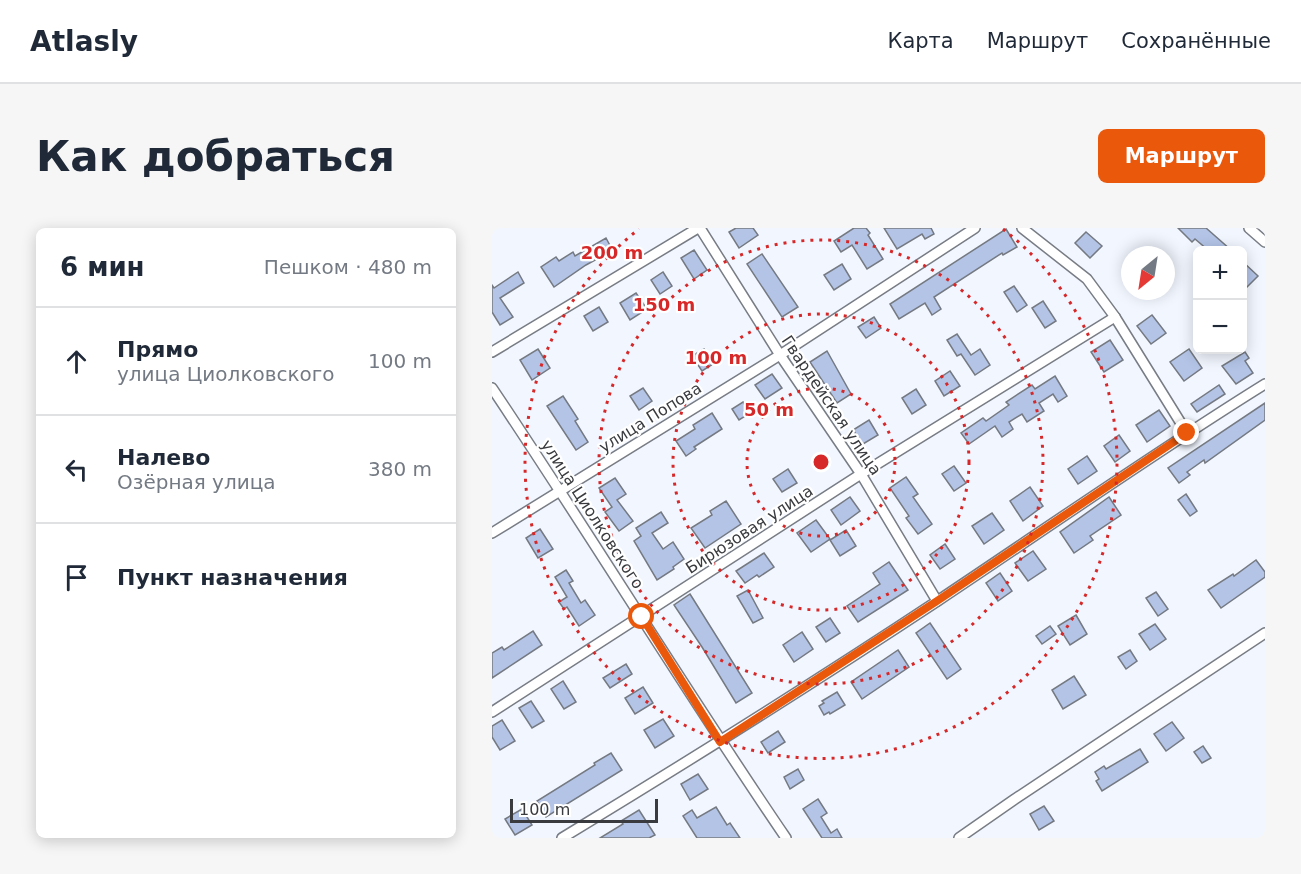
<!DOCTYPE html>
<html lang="ru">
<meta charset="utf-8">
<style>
body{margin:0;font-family:"DejaVu Sans",sans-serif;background:#f6f6f7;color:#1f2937}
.controls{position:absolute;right:18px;top:18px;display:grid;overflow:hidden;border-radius:9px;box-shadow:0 3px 15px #0003}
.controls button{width:54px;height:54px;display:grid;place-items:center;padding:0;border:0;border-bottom:2px solid #e0e1e3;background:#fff;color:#1f2937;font:30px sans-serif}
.compass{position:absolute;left:629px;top:18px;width:54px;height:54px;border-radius:50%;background:#fff;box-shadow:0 3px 15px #0003;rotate:210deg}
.scale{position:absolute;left:18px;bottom:15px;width:148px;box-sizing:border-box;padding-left:6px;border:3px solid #393b3e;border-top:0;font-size:16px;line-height:21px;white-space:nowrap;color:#393b3e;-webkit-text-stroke:4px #fff;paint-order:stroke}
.stop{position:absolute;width:18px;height:18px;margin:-14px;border:4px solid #ea580c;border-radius:50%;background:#fff}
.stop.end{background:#ea580c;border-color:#fff;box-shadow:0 2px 6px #0008}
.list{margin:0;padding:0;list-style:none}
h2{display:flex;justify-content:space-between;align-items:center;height:78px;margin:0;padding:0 24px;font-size:26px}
h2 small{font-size:20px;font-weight:400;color:#747a83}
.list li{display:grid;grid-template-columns:39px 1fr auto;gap:18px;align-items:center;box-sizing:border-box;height:108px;padding:0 24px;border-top:2px solid #e0e1e3}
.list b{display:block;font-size:22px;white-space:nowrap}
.list p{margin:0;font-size:20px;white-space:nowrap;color:#747a83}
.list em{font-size:20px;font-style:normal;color:#747a83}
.icon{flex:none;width:33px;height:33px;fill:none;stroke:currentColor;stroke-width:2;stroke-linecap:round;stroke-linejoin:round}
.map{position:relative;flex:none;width:773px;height:610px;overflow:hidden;border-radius:9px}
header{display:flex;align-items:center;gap:36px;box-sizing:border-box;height:84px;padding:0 30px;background:#fff;border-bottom:2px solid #e0e1e3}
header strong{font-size:28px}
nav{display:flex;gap:33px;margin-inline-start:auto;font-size:21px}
.intro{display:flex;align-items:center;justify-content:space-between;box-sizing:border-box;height:144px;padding:0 36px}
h1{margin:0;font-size:42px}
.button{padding:15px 27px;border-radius:9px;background:#ea580c;color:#fff;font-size:21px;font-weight:700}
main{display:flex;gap:36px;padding:0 36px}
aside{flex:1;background:#fff;border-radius:9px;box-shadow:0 3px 15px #0003}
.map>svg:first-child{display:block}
</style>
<header>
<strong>Atlasly</strong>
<nav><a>Карта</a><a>Маршрут</a><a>Сохранённые</a></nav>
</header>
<div class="intro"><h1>Как добраться</h1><a class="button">Маршрут</a></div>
<main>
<aside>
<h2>6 мин<small>Пешком · 480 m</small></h2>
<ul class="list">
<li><svg class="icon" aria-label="ahead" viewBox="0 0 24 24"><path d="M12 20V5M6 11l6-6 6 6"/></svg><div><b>Прямо</b><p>улица Циолковского</p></div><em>100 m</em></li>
<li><svg class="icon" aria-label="left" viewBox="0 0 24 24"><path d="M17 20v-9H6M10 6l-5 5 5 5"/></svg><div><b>Налево</b><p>Озёрная улица</p></div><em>380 m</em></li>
<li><svg class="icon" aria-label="arrive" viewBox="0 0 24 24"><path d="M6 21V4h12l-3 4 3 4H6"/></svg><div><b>Пункт назначения</b></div></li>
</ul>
</aside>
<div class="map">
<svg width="773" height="610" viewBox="0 0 773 610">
<rect width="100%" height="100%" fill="#f1f6ff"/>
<g fill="#b3c4e7" stroke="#757981" stroke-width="1.5">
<polygon points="244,0 261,0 266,7 247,20 237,4"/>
<polygon points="362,0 374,0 378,5 376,7 391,31 375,41 360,17 349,24 342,13"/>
<polygon points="392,0 439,0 442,6 433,11 430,6 405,21"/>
<polygon points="686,0 714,0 739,22 716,22 703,11 700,14"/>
<polygon points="514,1 525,19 511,27 510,25 442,69 449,81 440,87 433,75 407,91 398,76"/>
<polygon points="594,4 610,18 598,30 583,15"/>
<polygon points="114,10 122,25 115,29 114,26 94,37 62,59 49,39 64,29 67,33 81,24 83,28"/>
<polygon points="202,22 215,42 202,51 189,30"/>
<polygon points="270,26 306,79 290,89 255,36"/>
<polygon points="750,33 766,48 750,64"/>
<polygon points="350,36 359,51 342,62 332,47"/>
<polygon points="26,44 32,55 8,70 21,89 8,97 0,84 0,57 2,60"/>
<polygon points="171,44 180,58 168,66 159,52"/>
<polygon points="522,58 535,77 525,84 512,64"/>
<polygon points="144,65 155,81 138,92 128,75"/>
<polygon points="551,73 564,93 553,100 540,80"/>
<polygon points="107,79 116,94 101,103 92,88"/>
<polygon points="660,87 674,105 659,116 645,98"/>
<polygon points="382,89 389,100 374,110 366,99"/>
<polygon points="465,106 479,127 488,121 498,137 483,147 469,126 465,128 455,112"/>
<polygon points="618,112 631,132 612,144 599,124"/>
<polygon points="46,121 58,140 40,152 28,132"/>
<polygon points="212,121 221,136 210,143 200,128"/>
<polygon points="697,121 710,140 692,153 678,134"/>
<polygon points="335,123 359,166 345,175 318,134"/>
<polygon points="753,124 757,130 753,133 761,145 744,156 730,138"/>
<polygon points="458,143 468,158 452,168 443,153"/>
<polygon points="280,146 290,160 273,171 263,157"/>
<polygon points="563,148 575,168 566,174 561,166 547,175 552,183 535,194 530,186 517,194 521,201 510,209 503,198 477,216 469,205 491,190 494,193 517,177 514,174 540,157 543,161"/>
<polygon points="727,157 733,166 705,184 699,176"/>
<polygon points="151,160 160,173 147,182 138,168"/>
<polygon points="424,161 434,177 420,186 410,170"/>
<polygon points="71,168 86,191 83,193 96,214 84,222 55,178"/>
<polygon points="251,174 258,185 247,192 240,181"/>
<polygon points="773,175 773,192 713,235 712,232 695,244 698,247 687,255 676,240"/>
<polygon points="667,182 678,198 655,214 644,197"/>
<polygon points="220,185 230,201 202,219 204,221 194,228 184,213 203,201 201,197"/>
<polygon points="377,192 386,207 371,216 361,202"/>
<polygon points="627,207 638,223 623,234 612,218"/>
<polygon points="595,228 605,243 586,256 576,241"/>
<polygon points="462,238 474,255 462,263 450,246"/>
<polygon points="296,241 305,255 290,264 281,251"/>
<polygon points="414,249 426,266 421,269 440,296 426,306 414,290 417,288 398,260"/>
<polygon points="123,250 134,266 125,272 141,293 127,303 113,284 120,279 107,260"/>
<polygon points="538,259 551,278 531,293 518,273"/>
<polygon points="694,266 705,283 698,288 686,272"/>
<polygon points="358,269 368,283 349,297 339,282"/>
<polygon points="617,269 629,287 598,308 601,312 582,325 568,304"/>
<polygon points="234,273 249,296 213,320 199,300 220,287 218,283"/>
<polygon points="169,284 176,295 160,305 171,321 181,314 192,331 181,339 182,341 165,352 142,313 149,308 144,300"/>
<polygon points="500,285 512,302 492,316 480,298"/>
<polygon points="324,292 338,311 319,324 305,305"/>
<polygon points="48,301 61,321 46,330 34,310"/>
<polygon points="354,302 364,318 348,328 338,312"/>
<polygon points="453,316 463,331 448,341 438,327"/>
<polygon points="541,323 554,341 536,353 523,335"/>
<polygon points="272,325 282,339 267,349 265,347 253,355 244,343"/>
<polygon points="764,332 773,344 773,349 729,380 716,362 741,346 742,348"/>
<polygon points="397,334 416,362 366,394 355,378 388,356 381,345"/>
<polygon points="74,342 81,353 77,355 89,375 93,372 103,387 87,398 75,379 72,381 67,374 75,369 63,349"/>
<polygon points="508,345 520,363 506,373 494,355"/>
<polygon points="256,362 271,390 261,395 245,368"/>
<polygon points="664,364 676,381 666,388 654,370"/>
<polygon points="198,366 260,465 244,475 210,419 182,377"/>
<polygon points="584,387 595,406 578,417 566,398"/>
<polygon points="338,390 348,405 334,414 324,399"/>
<polygon points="438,395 469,441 455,451 424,405"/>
<polygon points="663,396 674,411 658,422 647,406"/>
<polygon points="558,398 564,406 550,416 544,408"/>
<polygon points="41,403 50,417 0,450 0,425 10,419 12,422"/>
<polygon points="310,404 321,421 302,434 291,417"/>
<polygon points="406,422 417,439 370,471 359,454"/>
<polygon points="638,422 645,433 634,441 626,429"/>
<polygon points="134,436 140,446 118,460 111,450"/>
<polygon points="582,448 594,467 571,481 560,462"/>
<polygon points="71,453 84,474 72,481 59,461"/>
<polygon points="151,459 161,475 143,486 133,470"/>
<polygon points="345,464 353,477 338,486 337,484 332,487 327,478 332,475 330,473"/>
<polygon points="39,473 52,493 40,500 27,480"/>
<polygon points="171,491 182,508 163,520 152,502"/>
<polygon points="10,492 23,513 8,522 0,509 0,498"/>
<polygon points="680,494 692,510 674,523 662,506"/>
<polygon points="286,503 293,514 276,525 269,514"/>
<polygon points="711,518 719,530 710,535 702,524"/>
<polygon points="648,521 656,534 610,563 604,553 607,551 603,544 612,538 614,541"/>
<polygon points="119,525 130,542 54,589 45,573 103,537 102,535"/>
<polygon points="306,541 312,552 298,561 292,549"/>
<polygon points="206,546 216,561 198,572 189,556"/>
<polygon points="326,571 335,585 329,589 339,605 345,601 350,610 330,610 311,581"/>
<polygon points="552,578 562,593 547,602 538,586"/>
<polygon points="224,579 235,597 238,595 248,610 205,610 191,588 200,582 205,590"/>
<polygon points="30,581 40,597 23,607 13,591"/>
<polygon points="147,582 163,607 157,610 108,610 131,596 129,593"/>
</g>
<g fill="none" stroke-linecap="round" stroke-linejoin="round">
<g stroke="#787c84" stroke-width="12">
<g id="minor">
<polyline points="208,0 288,127 369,246 445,373"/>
<polyline points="530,0 595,51 623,89 695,205"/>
<polyline points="757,0 773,14"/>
<polyline points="0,124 206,0"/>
<path d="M0,160c100,149 193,302 294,450"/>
<polyline points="0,305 288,127 483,0"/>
<polyline points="0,484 369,246 623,89"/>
<path d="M70,610c127,-77 253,-156 377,-238 108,-72 215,-147 326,-216"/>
<polyline points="467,610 523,571 773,405"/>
</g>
</g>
<use href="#minor" stroke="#fff" stroke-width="9"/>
</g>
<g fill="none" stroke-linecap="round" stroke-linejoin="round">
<polyline stroke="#ea580c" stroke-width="8" points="150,389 228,514 445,373 695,205"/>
</g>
<g fill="none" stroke="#d62828" stroke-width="3" stroke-dasharray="3 6">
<circle cx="329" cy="234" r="74"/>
<circle cx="329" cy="234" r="148"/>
<circle cx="329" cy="234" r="222"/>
<path d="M511 1A296 296 0 1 1 147 1"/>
</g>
<g text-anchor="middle" stroke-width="4.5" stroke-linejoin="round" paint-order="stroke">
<g font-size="16" fill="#393b3e" stroke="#fff">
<text transform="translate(340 177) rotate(56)" y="6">Гвардейская улица</text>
<text transform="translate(158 189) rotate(-32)" y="6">улица Попова</text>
<text transform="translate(101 286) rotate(57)" y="6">улица Циолковского</text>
<text transform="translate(257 301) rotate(-33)" y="6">Бирюзовая улица</text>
</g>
</g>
<circle cx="329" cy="234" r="9" fill="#d62828" stroke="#fff" stroke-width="3"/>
<g font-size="18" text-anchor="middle" font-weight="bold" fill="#d62828" stroke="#fff" stroke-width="4.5" stroke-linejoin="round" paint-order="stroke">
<text x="120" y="31">200 m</text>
<text x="172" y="83">150 m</text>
<text x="224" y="136">100 m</text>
<text x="277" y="188">50 m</text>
</g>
</svg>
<div class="controls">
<button>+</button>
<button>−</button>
</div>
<svg class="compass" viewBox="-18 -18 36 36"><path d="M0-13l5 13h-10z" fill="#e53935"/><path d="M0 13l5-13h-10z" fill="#747a83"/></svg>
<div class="scale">100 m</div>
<div class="stop" style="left:150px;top:389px"></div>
<div class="stop end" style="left:695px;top:205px"></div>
</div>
</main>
